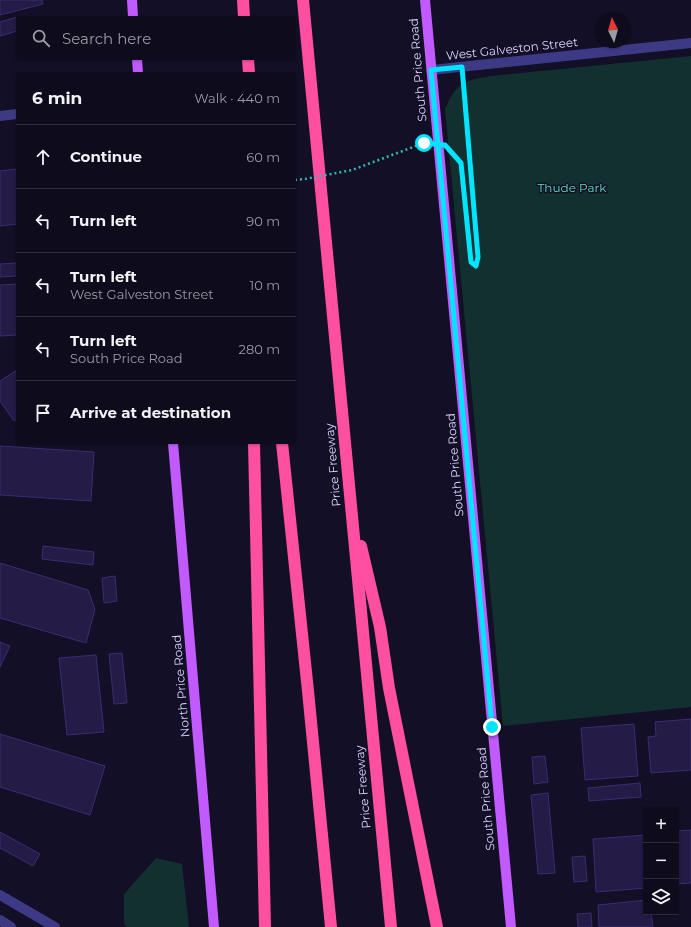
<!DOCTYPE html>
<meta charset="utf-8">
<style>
body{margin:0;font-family:Montserrat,sans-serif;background:#1c1929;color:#f1f3f6}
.controls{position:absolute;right:12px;bottom:12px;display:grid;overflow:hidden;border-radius:0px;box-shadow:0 1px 3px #0004}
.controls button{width:36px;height:36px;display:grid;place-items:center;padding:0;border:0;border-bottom:1px solid #2e2b3b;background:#0e0b1c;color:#f1f3f6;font:20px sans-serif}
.compass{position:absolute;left:595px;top:12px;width:36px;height:36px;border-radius:50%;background:#0e0b1c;box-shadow:0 1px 3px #0004;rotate:355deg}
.stop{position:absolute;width:12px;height:12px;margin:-9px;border:3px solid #00e5ff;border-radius:50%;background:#fff}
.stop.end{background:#00e5ff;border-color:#fff;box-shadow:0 1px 4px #0008}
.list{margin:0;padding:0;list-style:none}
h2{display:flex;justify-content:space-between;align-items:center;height:52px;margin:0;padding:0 16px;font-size:17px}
h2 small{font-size:13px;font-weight:400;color:#9b9ba3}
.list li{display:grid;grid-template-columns:26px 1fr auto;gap:12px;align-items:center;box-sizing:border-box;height:64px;padding:0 16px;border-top:1px solid #2e2b3b}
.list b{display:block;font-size:15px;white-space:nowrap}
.list p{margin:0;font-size:13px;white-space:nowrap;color:#9b9ba3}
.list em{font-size:13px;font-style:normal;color:#9b9ba3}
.icon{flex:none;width:22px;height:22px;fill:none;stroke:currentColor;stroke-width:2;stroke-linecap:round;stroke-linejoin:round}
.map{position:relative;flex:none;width:691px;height:927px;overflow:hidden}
.search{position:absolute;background:#0e0b1c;box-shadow:0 1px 3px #0004;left:16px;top:16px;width:280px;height:44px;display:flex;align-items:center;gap:10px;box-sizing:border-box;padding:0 14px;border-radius:0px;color:#9b9ba3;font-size:15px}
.panel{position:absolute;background:#0e0b1c;box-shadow:0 1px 3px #0004;left:16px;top:72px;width:280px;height:372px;border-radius:0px}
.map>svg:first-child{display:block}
</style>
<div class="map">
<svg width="691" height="927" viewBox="0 0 691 927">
<rect width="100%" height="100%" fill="#130f26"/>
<g fill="#12302f">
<path d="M691,56v651l-188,19 -58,-617c11,-26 18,-28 45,-33z"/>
<polygon points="156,858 182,864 189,927 127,927 124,924 124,894"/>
</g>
<g fill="#241b47" stroke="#3b2d73">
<polygon points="0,0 42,0 43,4 0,15"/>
<polygon points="17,17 17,31 0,36 0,22"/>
<polygon points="17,169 17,224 0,226 0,171"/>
<polygon points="17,263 17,276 0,277 0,264"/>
<polygon points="17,284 17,335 0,336 0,285"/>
<polygon points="17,370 17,419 14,421 0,401 0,381"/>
<polygon points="0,446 94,452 91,501 0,495"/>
<polygon points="43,546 94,552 93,565 42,559"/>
<polygon points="0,563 88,590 95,609 86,643 0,618"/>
<polygon points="115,576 117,601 104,603 102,578"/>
<polygon points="0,642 10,646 0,667"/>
<polygon points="122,653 127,703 114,704 109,654"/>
<polygon points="96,655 104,732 67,735 59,658"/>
<polygon points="691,719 691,770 651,773 648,737 656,736 655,722"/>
<polygon points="634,724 638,776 585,780 581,728"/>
<polygon points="0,734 105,766 90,815 0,787"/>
<polygon points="545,756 548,782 534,784 532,757"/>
<polygon points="640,783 641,797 589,801 588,788"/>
<polygon points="548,793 555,873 538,874 531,795"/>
<polygon points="691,830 691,883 676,884 676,831"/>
<polygon points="0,832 40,854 33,866 0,848"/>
<polygon points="646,835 646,888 596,892 593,839"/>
<polygon points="585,856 587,881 574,882 572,857"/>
<polygon points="646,900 646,912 651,912 653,927 599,927 598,905"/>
<polygon points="591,913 592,927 578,927 577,914"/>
</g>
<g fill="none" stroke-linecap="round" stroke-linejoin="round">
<polyline stroke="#2fb8b0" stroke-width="2.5" stroke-dasharray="2 3" stroke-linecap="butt" points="464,79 470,152"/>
<g stroke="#3d3a85" stroke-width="10">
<polyline points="431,70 691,43"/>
<polyline points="0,116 17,114"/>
<polyline points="0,895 55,927"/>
<polyline points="0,920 11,927"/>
</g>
<g stroke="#c25bff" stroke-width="10">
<polyline points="132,0 133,17"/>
<polyline points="425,0 511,927"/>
<polyline points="137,59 138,73"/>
<polyline points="173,443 214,927"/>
</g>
<g stroke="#ff4fa3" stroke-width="12">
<polyline points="243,0 244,17"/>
<polyline points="303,0 391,927"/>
<polyline points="248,59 249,73"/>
<polyline points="254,443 265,927"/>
<polyline points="282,443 308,691 331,927"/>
<polyline points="361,546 380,627 389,688 437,927"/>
</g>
<polyline stroke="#2fb8b0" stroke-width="2.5" stroke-dasharray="2 3" stroke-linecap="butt" points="295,180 305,179 352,170 424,143 445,145 461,163 471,262 476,266 478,257 470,152"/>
</g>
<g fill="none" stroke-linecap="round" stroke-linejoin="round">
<polyline stroke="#00e5ff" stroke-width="5" points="424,143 445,145 461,163 471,262 476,266 478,257 462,67 431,70 492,727"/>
</g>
<g text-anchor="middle" stroke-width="3" stroke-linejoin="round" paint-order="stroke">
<g font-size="12" fill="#d9d4ff" stroke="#130f26">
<text transform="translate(512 49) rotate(-6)" y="4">West Galveston Street</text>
<text transform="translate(418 70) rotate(-95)" y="4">South Price Road</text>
<text transform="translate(333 465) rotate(-95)" y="4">Price Freeway</text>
<text transform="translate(455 465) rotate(-95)" y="4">South Price Road</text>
<text transform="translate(181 686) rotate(-95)" y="4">North Price Road</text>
<text transform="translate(363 787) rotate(-95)" y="4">Price Freeway</text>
<text transform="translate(486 799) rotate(-95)" y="4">South Price Road</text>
</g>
<g font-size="12" fill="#5fe0c0" stroke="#130f26">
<text x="572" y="192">Thude Park</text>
</g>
</g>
</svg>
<div class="controls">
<button>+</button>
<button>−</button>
<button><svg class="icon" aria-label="layers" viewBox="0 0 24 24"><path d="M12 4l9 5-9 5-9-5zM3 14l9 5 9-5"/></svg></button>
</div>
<svg class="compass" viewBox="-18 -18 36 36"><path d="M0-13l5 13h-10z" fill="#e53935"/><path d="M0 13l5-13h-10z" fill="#9b9ba3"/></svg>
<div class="stop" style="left:424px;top:143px"></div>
<div class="stop end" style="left:492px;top:727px"></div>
<div class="search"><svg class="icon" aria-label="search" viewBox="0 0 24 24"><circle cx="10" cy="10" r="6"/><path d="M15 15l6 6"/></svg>Search here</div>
<section class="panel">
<h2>6 min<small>Walk · 440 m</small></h2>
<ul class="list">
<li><svg class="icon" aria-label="ahead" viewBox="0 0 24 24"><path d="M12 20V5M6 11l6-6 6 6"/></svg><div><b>Continue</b></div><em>60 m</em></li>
<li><svg class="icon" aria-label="left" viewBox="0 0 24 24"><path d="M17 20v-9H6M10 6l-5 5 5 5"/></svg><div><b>Turn left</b></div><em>90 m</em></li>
<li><svg class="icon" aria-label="left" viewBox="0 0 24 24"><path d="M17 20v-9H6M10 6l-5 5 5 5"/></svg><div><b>Turn left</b><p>West Galveston Street</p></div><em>10 m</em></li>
<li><svg class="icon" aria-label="left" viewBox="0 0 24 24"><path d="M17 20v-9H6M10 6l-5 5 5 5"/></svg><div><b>Turn left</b><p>South Price Road</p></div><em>280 m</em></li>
<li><svg class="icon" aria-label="arrive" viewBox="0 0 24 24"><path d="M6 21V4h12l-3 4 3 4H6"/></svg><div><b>Arrive at destination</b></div></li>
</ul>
</section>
</div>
